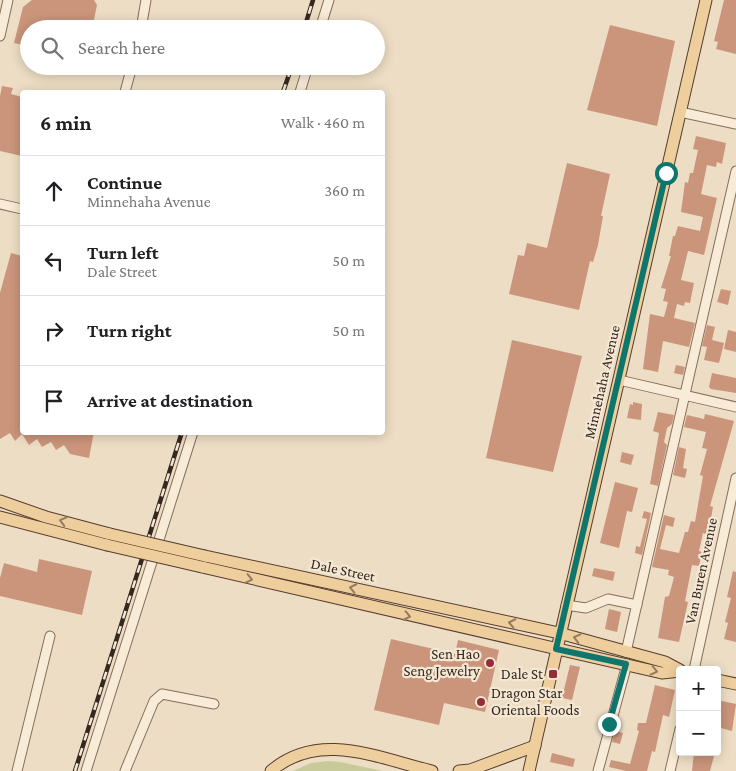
<!DOCTYPE html>
<meta charset="utf-8">
<style>
body{margin:0;font-family:"Crimson Pro",serif;background:#f6f6f6;color:#202124}
.controls{position:absolute;right:15px;bottom:15px;display:grid;overflow:hidden;border-radius:5px;box-shadow:0 2px 12px #0003}
.controls button{width:45px;height:45px;display:grid;place-items:center;padding:0;border:0;border-bottom:1px solid #e0e0e0;background:#fff;color:#202124;font:25px sans-serif}
.stop{position:absolute;width:15px;height:15px;margin:-11px;border:4px solid #0f766e;border-radius:50%;background:#fff}
.stop.end{background:#0f766e;border-color:#fff;box-shadow:0 1px 5px #0008}
.list{margin:0;padding:0;list-style:none}
h2{display:flex;justify-content:space-between;align-items:center;height:65px;margin:0;padding:0 20px;font-size:21px}
h2 small{font-size:16px;font-weight:400;color:#757577}
.list li{display:grid;grid-template-columns:32px 1fr auto;gap:15px;align-items:center;box-sizing:border-box;height:70px;padding:0 20px;border-top:1px solid #e0e0e0}
.list b{display:block;font-size:19px;white-space:nowrap}
.list p{margin:0;font-size:16px;white-space:nowrap;color:#757577}
.list em{font-size:16px;font-style:normal;color:#757577}
.icon{flex:none;width:28px;height:28px;fill:none;stroke:currentColor;stroke-width:2;stroke-linecap:round;stroke-linejoin:round}
.map{position:relative;flex:none;width:736px;height:771px;overflow:hidden}
.search{position:absolute;background:#fff;box-shadow:0 2px 12px #0003;left:20px;top:20px;width:365px;height:55px;display:flex;align-items:center;gap:12px;box-sizing:border-box;padding:0 18px;border-radius:28px;color:#757577;font-size:19px}
.panel{position:absolute;background:#fff;box-shadow:0 2px 12px #0003;left:20px;top:90px;width:365px;height:345px;border-radius:5px}
.map>svg:first-child{display:block}
</style>
<div class="map">
<svg width="736" height="771" viewBox="0 0 736 771">
<rect width="100%" height="100%" fill="#edddc4"/>
<polygon fill="#c9ca99" points="328,761 340,762 383,771 293,771 311,763"/>
<g fill="#ca957b">
<polygon points="32,0 94,0 97,5 92,29 29,29 29,46 14,43 23,7"/>
<polygon points="724,0 736,0 736,54 716,49 718,42 714,41"/>
<polygon points="610,25 675,41 657,126 587,110"/>
<polygon points="2,86 13,88 11,94 22,97 22,156 0,151 0,96"/>
<polygon points="696,136 726,143 722,164 717,162 716,167 707,165 701,194 717,198 704,255 688,251 681,280 694,283 690,303 685,302 684,306 677,304 674,318 695,323 689,347 663,341 658,372 643,369 650,314 664,317 668,302 663,301 666,289 661,288 671,256 669,256 673,236 675,236 678,226 700,231 703,217 681,212 685,182 688,183 690,173 693,173 698,150 693,149"/>
<polygon points="567,163 610,174 601,216 603,216 598,245 593,262 590,261 579,310 509,294 518,255 524,256 527,243 547,248"/>
<polygon points="11,253 22,256 22,432 94,432 89,458 70,454 64,445 56,450 51,442 42,447 37,439 29,445 22,434 15,441 10,433 0,439 0,293"/>
<polygon points="721,289 731,291 728,305 717,302"/>
<polygon points="707,325 715,327 712,340 724,343 719,363 704,360 707,347 702,346"/>
<polygon points="728,330 736,332 736,352 724,349"/>
<polygon points="512,340 582,356 553,472 486,458"/>
<polygon points="676,365 685,367 683,375 674,373"/>
<polygon points="712,373 736,378 736,393 711,389 709,387"/>
<polygon points="633,402 642,404 641,420 627,418 630,404 633,405"/>
<polygon points="658,412 674,415 672,424 667,428 664,442 667,445 658,486 650,484 659,433 653,431"/>
<polygon points="705,414 734,421 710,506 713,507 708,535 703,533 699,551 702,552 699,566 692,565 685,601 688,602 679,642 658,638 665,597 669,596 674,577 668,575 669,570 652,567 664,515 675,518 673,527 666,525 660,549 679,553 685,532 688,532 691,521 695,522 703,476 700,475 707,449 702,448 706,432 684,427 687,415 704,419"/>
<polygon points="679,447 686,449 683,468 687,469 685,478 673,475"/>
<polygon points="622,452 634,455 631,465 620,462"/>
<polygon points="615,482 638,488 632,512 627,511 619,548 600,543"/>
<polygon points="644,511 651,513 642,555 635,553 636,546 640,547 647,519 642,518"/>
<polygon points="39,559 92,571 82,615 0,596 0,578 4,563 37,572"/>
<polygon points="594,568 615,572 613,581 592,576"/>
<polygon points="733,571 736,572 736,642 724,639 728,623 725,622 731,598 727,597"/>
<polygon points="609,609 621,612 617,632 605,629"/>
<polygon points="391,639 455,654 458,640 499,650 485,712 444,703 439,725 374,710"/>
<polygon points="570,665 580,667 572,700 562,698"/>
<polygon points="655,685 675,690 669,717 663,715 655,752 652,751 647,771 626,771 609,767 611,760 630,764 639,731 637,730 638,723 646,723"/>
<polygon points="717,700 736,704 732,731 717,727"/>
<polygon points="615,731 623,733 620,744 612,742"/>
<polygon points="694,752 714,756 710,771 692,771"/>
<polygon points="552,753 575,759 573,767 550,762"/>
</g>
<g fill="none" stroke-linecap="round" stroke-linejoin="round">
<g stroke="#876e5b" stroke-width="11">
<g id="minor">
<polyline points="141,29 146,0"/>
<polyline points="320,29 329,0"/>
<polyline points="0,36 8,0"/>
<polyline points="125,92 132,66"/>
<polyline points="300,92 308,66"/>
<polyline points="680,112 736,124"/>
<polyline points="0,204 22,209"/>
<polyline points="619,380 736,407"/>
<polyline points="566,605 586,608 608,599 637,605"/>
<polyline points="626,652 736,171"/>
<polyline points="694,670 736,478"/>
<polyline points="17,771 50,636"/>
<polyline points="86,771 193,432"/>
<polyline points="125,771 154,701 162,694 214,704"/>
<polyline points="598,771 627,664"/>
<polyline points="670,771 680,729"/>
</g>
</g>
<g stroke="#553d2f" stroke-width="13">
<g id="major">
<polyline points="0,501 46,517 110,534"/>
<polyline points="0,517 107,545"/>
<polyline points="205,556 559,633 665,662 680,670"/>
<polyline points="202,567 662,673 680,671"/>
<polyline points="717,680 736,684"/>
<path d="M271,771c48,-41 107,-13 161,0"/>
<polyline points="459,771 470,770 535,746"/>
<polyline points="529,771 706,0"/>
</g>
</g>
<use href="#minor" stroke="#f8ebd7" stroke-width="9"/>
<use href="#major" stroke="#efce9d" stroke-width="11"/>
<g stroke="#37281f" stroke-width="4.5">
<g id="rail">
<polyline points="304,29 313,0"/>
<polyline points="283,92 292,66"/>
<polyline points="75,771 182,432"/>
</g>
</g>
<use href="#rail" stroke="#f4e8d4" stroke-width="2.5" stroke-dasharray="8" stroke-linecap="butt"/>
<g stroke="#553d2f" stroke-width="13" stroke-linecap="butt">
<g id="major-bridge">
<polyline points="110,534 205,556"/>
<polyline points="107,545 202,567"/>
</g>
</g>
<use href="#major-bridge" stroke="#efce9d" stroke-width="11"/>
</g>
<defs><path id="oneway-chevron" d="M-2-3.5L2.5 0L-2 3.5" fill="none" stroke-width="1.6" stroke-linecap="round" stroke-linejoin="round" transform="scale(1.25)"/></defs>
<g stroke="#937b5e">
<use href="#oneway-chevron" transform="translate(63 521) rotate(-165)"/>
<use href="#oneway-chevron" transform="translate(249 579) rotate(13)"/>
<use href="#oneway-chevron" transform="translate(353 588) rotate(-168)"/>
<use href="#oneway-chevron" transform="translate(407 616) rotate(12)"/>
<use href="#oneway-chevron" transform="translate(512 623) rotate(-168)"/>
<use href="#oneway-chevron" transform="translate(577 638) rotate(-165)"/>
<use href="#oneway-chevron" transform="translate(654 671) rotate(13)"/>
</g>
<g fill="none" stroke-linecap="round" stroke-linejoin="round">
<polyline stroke="#0f766e" stroke-width="6" points="609,724 626,664 556,649 666,173"/>
</g>
<g fill="#942d37" stroke="#f4e8d4" stroke-width="2">
<circle cx="490" cy="663" r="5"/>
<rect x="548" y="669" width="10" height="10" rx="2.5"/>
<circle cx="481" cy="702" r="5"/>
</g>
<g text-anchor="middle" stroke-width="4.5" stroke-linejoin="round" paint-order="stroke">
<g font-size="15" fill="#37281f" stroke="#f4e8d4">
<text transform="translate(602 382) rotate(-77)" y="5">Minnehaha Avenue</text>
<text transform="translate(343 570) rotate(12)" y="5">Dale Street</text>
<text transform="translate(701 571) rotate(-78)" y="5">Van Buren Avenue</text>
</g>
<g font-size="15" fill="#37281f" stroke="#f4e8d4" text-anchor="end">
<text x="480" y="659">Sen Hao<tspan x="480" dy="17">Seng Jewelry</tspan></text>
<text x="543" y="679">Dale St</text>
<text x="491" y="698" text-anchor="start">Dragon Star<tspan x="491" dy="17">Oriental Foods</tspan></text>
</g>
</g>
</svg>
<div class="controls">
<button>+</button>
<button>−</button>
</div>
<div class="stop" style="left:666px;top:173px"></div>
<div class="stop end" style="left:609px;top:724px"></div>
<div class="search"><svg class="icon" aria-label="search" viewBox="0 0 24 24"><circle cx="10" cy="10" r="6"/><path d="M15 15l6 6"/></svg>Search here</div>
<section class="panel">
<h2>6 min<small>Walk · 460 m</small></h2>
<ul class="list">
<li><svg class="icon" aria-label="ahead" viewBox="0 0 24 24"><path d="M12 20V5M6 11l6-6 6 6"/></svg><div><b>Continue</b><p>Minnehaha Avenue</p></div><em>360 m</em></li>
<li><svg class="icon" aria-label="left" viewBox="0 0 24 24"><path d="M17 20v-9H6M10 6l-5 5 5 5"/></svg><div><b>Turn left</b><p>Dale Street</p></div><em>50 m</em></li>
<li><svg class="icon" aria-label="right" viewBox="0 0 24 24"><path d="M7 20v-9h11M14 6l5 5-5 5"/></svg><div><b>Turn right</b></div><em>50 m</em></li>
<li><svg class="icon" aria-label="arrive" viewBox="0 0 24 24"><path d="M6 21V4h12l-3 4 3 4H6"/></svg><div><b>Arrive at destination</b></div></li>
</ul>
</section>
</div>
